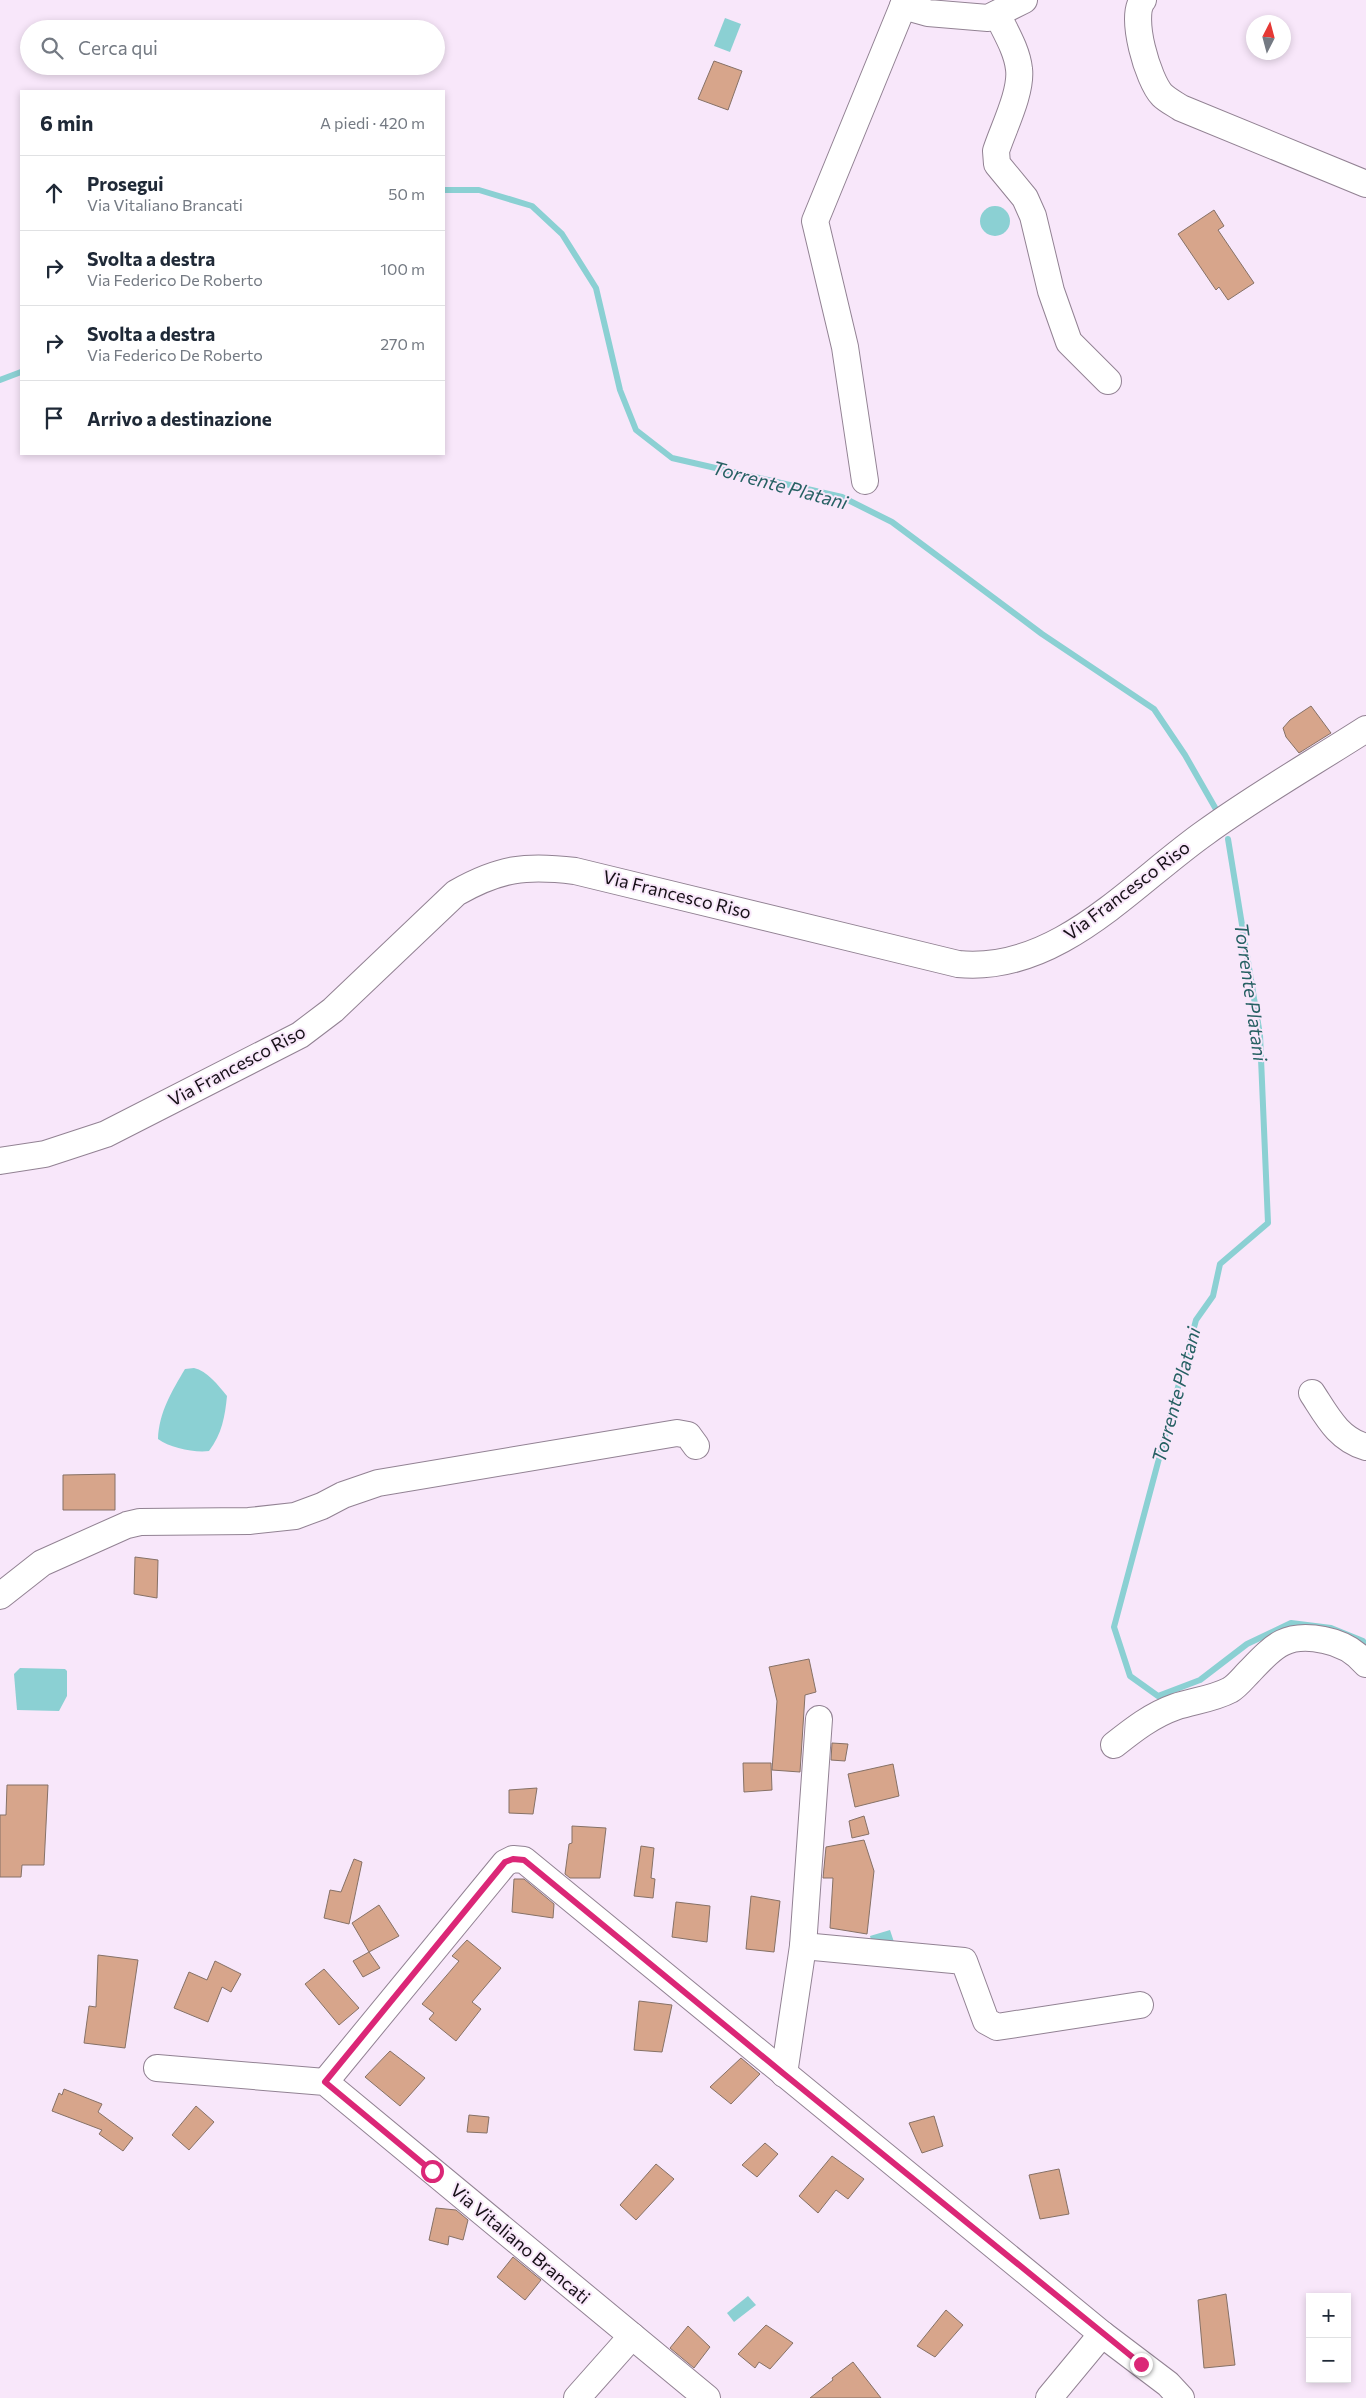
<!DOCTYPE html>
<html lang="it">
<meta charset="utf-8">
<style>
body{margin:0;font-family:Commissioner,sans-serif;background:#f6f6f7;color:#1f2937}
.controls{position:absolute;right:15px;bottom:15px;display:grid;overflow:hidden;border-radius:0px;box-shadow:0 2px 8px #0003}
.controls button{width:45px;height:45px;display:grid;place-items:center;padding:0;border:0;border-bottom:1px solid #e0e1e3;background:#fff;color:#1f2937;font:25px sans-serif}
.compass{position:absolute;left:1246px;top:15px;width:45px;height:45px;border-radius:50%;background:#fff;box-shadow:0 2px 8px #0003;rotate:6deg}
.stop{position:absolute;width:15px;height:15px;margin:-11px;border:4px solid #db2777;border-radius:50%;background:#fff}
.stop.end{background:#db2777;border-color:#fff;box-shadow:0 1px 5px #0008}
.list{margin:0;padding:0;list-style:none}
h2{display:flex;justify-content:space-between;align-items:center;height:65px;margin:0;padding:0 20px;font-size:21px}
h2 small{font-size:16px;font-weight:400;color:#747a83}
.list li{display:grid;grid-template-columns:32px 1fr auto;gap:15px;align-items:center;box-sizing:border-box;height:75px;padding:0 20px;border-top:1px solid #e0e1e3}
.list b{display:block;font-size:19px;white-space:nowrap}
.list p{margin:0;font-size:16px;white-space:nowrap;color:#747a83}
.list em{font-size:16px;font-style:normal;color:#747a83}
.icon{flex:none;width:28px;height:28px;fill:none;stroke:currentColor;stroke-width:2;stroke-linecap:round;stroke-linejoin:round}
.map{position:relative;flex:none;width:1366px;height:2398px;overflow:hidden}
.search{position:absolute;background:#fff;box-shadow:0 2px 8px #0003;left:20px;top:20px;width:425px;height:55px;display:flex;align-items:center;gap:12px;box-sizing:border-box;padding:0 18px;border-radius:28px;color:#747a83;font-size:19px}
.panel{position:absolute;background:#fff;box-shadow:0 2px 8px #0003;left:20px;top:90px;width:425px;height:365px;border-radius:0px}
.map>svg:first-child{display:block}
</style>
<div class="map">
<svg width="1366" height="2398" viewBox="0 0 1366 2398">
<rect width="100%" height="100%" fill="#f8e7fa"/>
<g fill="#8bd0d3">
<polygon points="725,18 741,24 730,52 714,46"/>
<circle cx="995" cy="221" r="15"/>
<path d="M194,1368c13,3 24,17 33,28 -2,20 -5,38 -18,55 -14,2 -39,-3 -51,-12 1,-27 14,-48 27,-70z"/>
<polygon points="20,1668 65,1669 67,1671 67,1696 59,1711 17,1710 14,1674"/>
<polygon points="890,1930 894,1942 873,1947 870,1936"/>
<polygon points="748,2296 756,2305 734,2322 727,2313"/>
</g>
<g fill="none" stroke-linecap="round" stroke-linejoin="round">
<g stroke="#8bd0d3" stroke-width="6">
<polyline points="444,190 479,190 532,206 562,234 596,288 620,390 636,430 672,458 842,497 892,522 1042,634 1154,709 1185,755 1217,811"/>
<polyline points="0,380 21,372"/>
<polyline points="1228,839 1260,1035 1268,1223 1220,1264 1213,1296 1196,1320 1114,1627 1130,1676 1158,1696 1200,1680 1247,1644 1291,1623 1331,1628 1363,1641 1366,1646"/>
</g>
</g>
<g fill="#d7a58b" stroke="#867166">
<polygon points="714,61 742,71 728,110 698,99"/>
<polygon points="1214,210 1224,226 1218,230 1254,283 1228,300 1219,287 1216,290 1178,234"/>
<polygon points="1311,706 1331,733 1299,753 1286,737 1283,728 1290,720"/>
<polygon points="115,1474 115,1510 63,1510 63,1475"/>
<polygon points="135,1557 158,1560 157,1598 134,1594"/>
<polygon points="809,1659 816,1692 805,1695 800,1772 772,1770 777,1701 769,1667"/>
<polygon points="832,1743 848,1744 845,1761 831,1760"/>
<polygon points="743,1763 771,1763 772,1790 744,1792"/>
<polygon points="893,1764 899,1796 855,1807 848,1774"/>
<polygon points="7,1785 48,1785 44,1865 22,1865 21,1877 0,1877 0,1815 6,1815"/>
<polygon points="537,1788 533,1814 509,1813 509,1790"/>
<polygon points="864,1816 869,1834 852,1838 849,1821"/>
<polygon points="572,1826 606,1828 600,1878 570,1878 565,1874 569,1844 572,1843"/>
<polygon points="864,1840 874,1871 867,1934 830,1928 833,1878 823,1878 826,1847"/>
<polygon points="641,1846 654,1848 651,1878 655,1879 653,1898 634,1896"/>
<polygon points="354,1859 362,1862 349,1924 324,1918 330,1890 341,1892"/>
<polygon points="514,1879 524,1879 554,1904 553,1918 512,1912"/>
<polygon points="751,1896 780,1901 774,1952 746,1949"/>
<polygon points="676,1902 710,1906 707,1942 672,1937"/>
<polygon points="379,1905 399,1936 369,1952 352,1923"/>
<polygon points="467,1940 501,1968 472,2002 481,2009 456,2041 429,2019 434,2013 422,2004 459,1961 452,1956"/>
<polygon points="369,1952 380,1968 363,1977 353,1961"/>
<polygon points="98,1955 138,1960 125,2048 84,2043 89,2006 96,2007"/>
<polygon points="215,1961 241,1974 231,1992 222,1987 208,2022 174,2008 189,1972 207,1980"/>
<polygon points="324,1969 359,2008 339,2025 305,1984"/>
<polygon points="639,2001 672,2005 662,2052 634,2050"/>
<polygon points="390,2051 425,2078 400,2106 365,2077"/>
<polygon points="741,2058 760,2074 731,2104 710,2087"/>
<polygon points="64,2089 102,2104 98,2112 133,2138 123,2151 99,2134 102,2130 52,2111 59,2093 62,2095"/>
<polygon points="196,2106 214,2122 189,2150 172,2135"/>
<polygon points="469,2115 489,2117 487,2133 467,2132"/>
<polygon points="934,2116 943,2146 922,2153 909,2123"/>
<polygon points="765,2143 778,2154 757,2177 742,2165"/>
<polygon points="832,2156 864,2179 848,2199 836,2190 818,2213 799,2196"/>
<polygon points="656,2164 674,2179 636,2220 620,2205"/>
<polygon points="1059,2169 1069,2214 1040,2219 1029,2175"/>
<polygon points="436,2208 456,2210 468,2220 463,2240 449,2236 448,2245 429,2240"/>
<polygon points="513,2257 541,2280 525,2300 497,2277"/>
<polygon points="1226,2294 1235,2365 1204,2368 1198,2300"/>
<polygon points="946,2310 963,2325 935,2357 917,2346"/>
<polygon points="766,2325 793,2343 770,2369 759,2362 755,2368 738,2354"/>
<polygon points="688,2326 710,2347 694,2368 670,2348"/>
<polygon points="853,2362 881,2398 810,2398 833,2380 832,2378"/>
</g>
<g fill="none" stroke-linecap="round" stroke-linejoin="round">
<g stroke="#928293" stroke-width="28">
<g id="minor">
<path d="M1143,0c-14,16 5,80 19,95 5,5 13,9 19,13l185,76"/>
<polyline points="903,6 928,13 988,18 1024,0"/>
<path d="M997,14c8,17 20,36 22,55 3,23 -16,60 -23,82l1,13 28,34 8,18 18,75 18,51 39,39"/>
<polyline points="865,481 845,347 815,221 903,6"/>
<path d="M0,1161l45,-7 61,-20 194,-99 33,-25 123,-117c44,-25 70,-28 119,-22l383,93c99,10 174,-80 248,-132 51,-37 107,-69 160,-103"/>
<path d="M1312,1393c15,23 26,46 54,54"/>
<polyline points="0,1596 42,1563 127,1525 140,1522 249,1521 295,1516 322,1506 343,1495 378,1483 677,1433 688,1435 696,1446"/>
<path d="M1114,1745c19,-15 38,-30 61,-38 18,-6 38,-8 55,-17 7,-4 13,-12 19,-18 25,-26 37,-40 75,-32 16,3 31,11 42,24"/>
<polyline points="803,1946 964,1961 986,2021 997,2027 1140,2005"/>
<polyline points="157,2068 325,2082 707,2398"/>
<polyline points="784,2074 803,1946 819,1719"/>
<polyline points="325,2082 505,1863 513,1859 524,1860 1102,2334 1168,2384 1181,2398"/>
<polyline points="577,2398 632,2336"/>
<polyline points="1049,2398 1102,2334"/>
</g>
</g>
<use href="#minor" stroke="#fff" stroke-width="26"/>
</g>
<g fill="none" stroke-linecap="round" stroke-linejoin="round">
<polyline stroke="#db2777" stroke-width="6" points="432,2171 325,2082 505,1862 513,1859 524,1860 784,2074 1141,2364"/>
</g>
<g text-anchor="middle" stroke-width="4" stroke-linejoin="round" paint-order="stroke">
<g font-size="18" fill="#161017" stroke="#f8e7fa">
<text transform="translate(1127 891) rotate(-37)" y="6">Via Francesco Riso</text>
<text transform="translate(677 895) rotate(14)" y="6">Via Francesco Riso</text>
<text transform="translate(237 1066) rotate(-28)" y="6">Via Francesco Riso</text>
<text transform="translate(520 2244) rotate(40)" y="6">Via Vitaliano Brancati</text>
</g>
<g font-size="19" font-style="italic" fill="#266063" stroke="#f8e7fa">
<text transform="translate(780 485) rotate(15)" y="7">Torrente Platani</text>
<text transform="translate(1251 992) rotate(82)" y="7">Torrente Platani</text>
<text transform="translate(1176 1395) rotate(-75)" y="7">Torrente Platani</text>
</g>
</g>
</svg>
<div class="controls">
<button>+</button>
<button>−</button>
</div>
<svg class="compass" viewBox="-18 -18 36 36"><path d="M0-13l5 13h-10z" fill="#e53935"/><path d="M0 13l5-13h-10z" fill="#747a83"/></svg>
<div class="stop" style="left:432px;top:2171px"></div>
<div class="stop end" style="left:1141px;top:2364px"></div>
<div class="search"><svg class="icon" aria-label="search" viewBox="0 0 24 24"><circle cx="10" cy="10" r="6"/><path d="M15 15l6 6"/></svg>Cerca qui</div>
<section class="panel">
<h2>6 min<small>A piedi · 420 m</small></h2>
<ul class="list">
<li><svg class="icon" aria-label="ahead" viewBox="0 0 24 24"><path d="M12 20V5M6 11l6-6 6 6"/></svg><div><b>Prosegui</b><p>Via Vitaliano Brancati</p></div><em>50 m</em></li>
<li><svg class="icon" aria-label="right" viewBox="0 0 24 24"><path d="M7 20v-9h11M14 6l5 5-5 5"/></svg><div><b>Svolta a destra</b><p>Via Federico De Roberto</p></div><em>100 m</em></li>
<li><svg class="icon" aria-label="right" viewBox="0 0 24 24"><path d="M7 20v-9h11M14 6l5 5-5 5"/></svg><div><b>Svolta a destra</b><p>Via Federico De Roberto</p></div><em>270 m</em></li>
<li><svg class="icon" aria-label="arrive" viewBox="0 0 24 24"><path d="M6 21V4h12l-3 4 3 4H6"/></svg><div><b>Arrivo a destinazione</b></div></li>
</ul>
</section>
</div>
